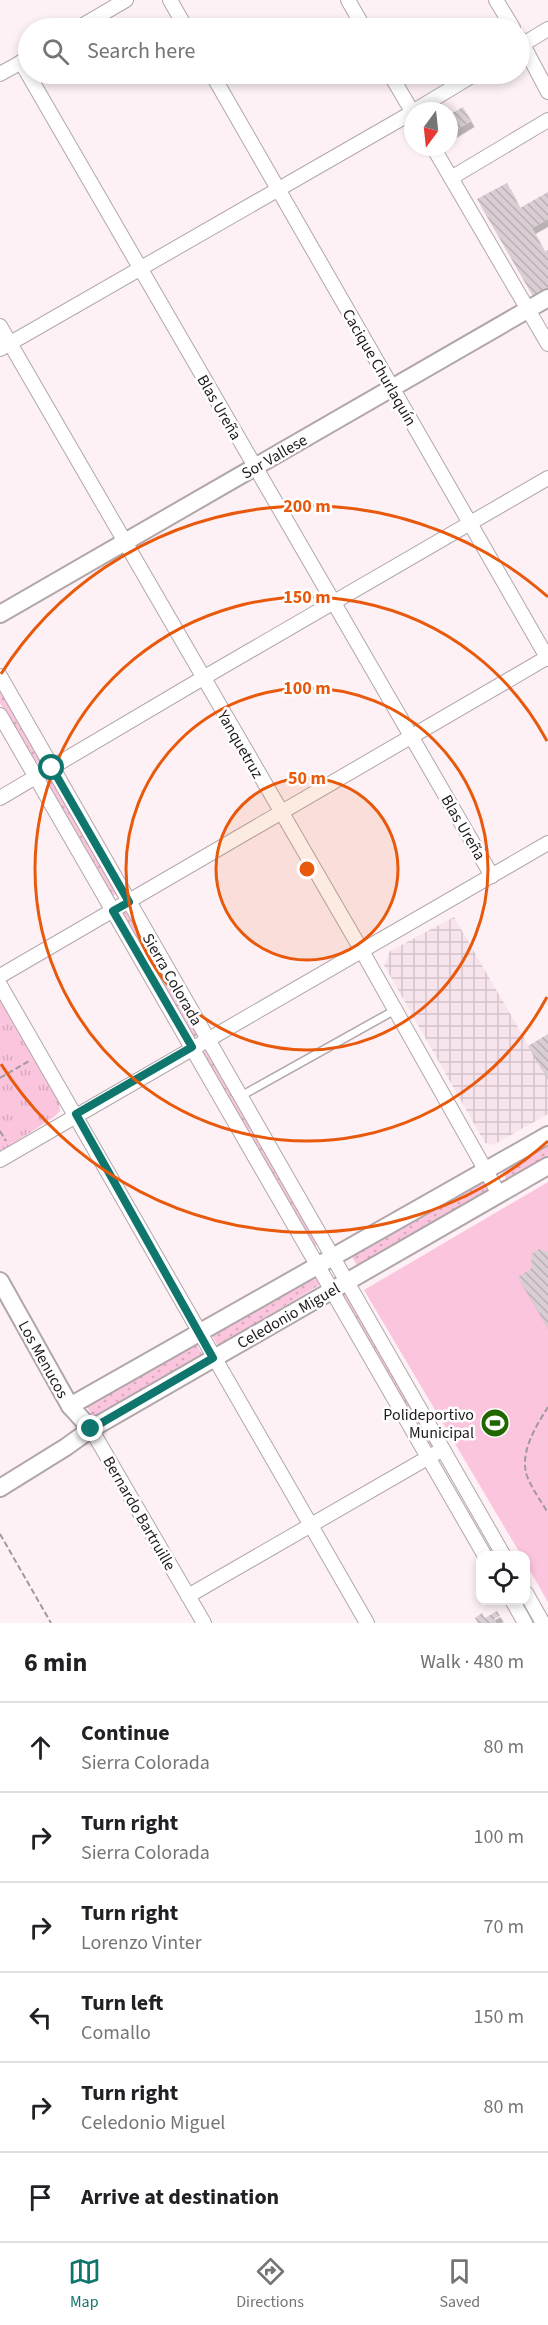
<!DOCTYPE html>
<meta charset="utf-8">
<style>
body{margin:0;font-family:"Source Sans 3",sans-serif;background:#f2f2f2;color:#202124}
.controls{position:absolute;right:18px;bottom:18px;display:grid;overflow:hidden;border-radius:12px;box-shadow:0 3px 9px #0003}
.controls button{width:54px;height:54px;display:grid;place-items:center;padding:0;border:0;border-bottom:2px solid #e0e0e0;background:#fff;color:#202124;font:30px sans-serif}
.compass{position:absolute;left:404px;top:102px;width:54px;height:54px;border-radius:50%;background:#fff;box-shadow:0 3px 9px #0003;rotate:195deg}
.stop{position:absolute;width:18px;height:18px;margin:-14px;border:4px solid #0f766e;border-radius:50%;background:#fff}
.stop.end{background:#0f766e;border-color:#fff;box-shadow:0 2px 6px #0008}
.list{margin:0;padding:0;list-style:none}
h2{display:flex;justify-content:space-between;align-items:center;height:78px;margin:0;padding:0 24px;font-size:26px}
h2 small{font-size:20px;font-weight:400;color:#757577}
.list li{display:grid;grid-template-columns:39px 1fr auto;gap:18px;align-items:center;box-sizing:border-box;height:90px;padding:0 24px;border-top:2px solid #e0e0e0}
.list b{display:block;font-size:22px;white-space:nowrap}
.list p{margin:0;font-size:20px;white-space:nowrap;color:#757577}
.list em{font-size:20px;font-style:normal;color:#757577}
.icon{flex:none;width:33px;height:33px;fill:none;stroke:currentColor;stroke-width:2;stroke-linecap:round;stroke-linejoin:round}
.map{position:relative;flex:none;width:548px;height:1623px;overflow:hidden}
.search{position:absolute;background:#fff;box-shadow:0 3px 9px #0003;left:18px;right:18px;top:18px;height:66px;display:flex;align-items:center;gap:15px;box-sizing:border-box;padding:0 21px;border-radius:33px;color:#757577;font-size:22px}
.sheet{height:618px;background:#fff}
nav{display:flex;justify-content:space-around;align-items:center;box-sizing:border-box;height:84px;border-top:2px solid #e0e0e0;background:#fff;font-size:16px;color:#757577}
nav a{display:grid;justify-items:center;gap:3px}
nav .on{color:#0f766e}
.map>svg:first-child{display:block}
</style>
<div class="map">
<svg width="548" height="1623" viewBox="0 0 548 1623">
<defs>
<pattern id="industrial-grid" width="8" height="8" patternUnits="userSpaceOnUse" patternTransform="scale(1.5)"><rect width="8" height="8" fill="#f8e4ed"/><path d="M0 4h8M4 0v8" fill="none" stroke="#d4c3cb"/></pattern>
<pattern id="grass-dots" width="8" height="8" patternUnits="userSpaceOnUse" patternTransform="scale(1.5)"><rect width="8" height="8" fill="#fbc5de"/><path d="M2 2h.1M6 6h.1" fill="none" stroke="#d7a9be" stroke-width="1.8" stroke-linecap="round"/></pattern>
<pattern id="park-tufts" width="24" height="20" patternUnits="userSpaceOnUse" patternTransform="scale(1.5)"><rect width="24" height="20" fill="#fbc5de"/><path d="M3 7l-1-3M5 7V3M7 7l1-3M15 17l-1-3M17 17v-4M19 17l1-3" fill="none" stroke="#d7a9be"/></pattern>
<pattern id="building-back-hatch" width="6" height="6" patternUnits="userSpaceOnUse" patternTransform="scale(1.5)"><rect width="6" height="6" fill="#d9ced3"/><path d="M-1 5l2 2M0 0l6 6M5-1l2 2" fill="none" stroke="#bab0b5"/></pattern>
<filter id="shadow"><feDropShadow dx="3.5" dy="6" stdDeviation="0" flood-color="#0004"/></filter>
</defs>
<rect width="100%" height="100%" fill="#fdf1f6"/>
<polygon fill="url(#industrial-grid)" points="454,917 548,1079 548,1114 493,1145 485,1143 384,965 390,951"/>
<g fill="url(#grass-dots)">
<polygon points="0,691 40,761 35,764 0,703"/>
<polygon points="50,776 117,894 111,897 45,779"/>
<polygon points="125,910 198,1035 192,1038 120,913"/>
<polygon points="206,1051 321,1243 314,1247 200,1054"/>
<polygon points="548,1140 548,1156 507,1180 500,1168"/>
<polygon points="483,1177 490,1188 357,1265 350,1254"/>
<polygon points="313,1272 321,1284 218,1346 211,1334"/>
<polygon points="346,1291 435,1445 429,1448 340,1294"/>
<polygon points="195,1342 203,1356 94,1419 86,1405"/>
</g>
<polygon fill="url(#park-tufts)" points="0,1000 59,1100 60,1111 54,1117 0,1152"/>
<polygon fill="#fbc5de" points="548,1182 548,1602 526,1564 526,1556 521,1555 364,1290"/>
<g fill="url(#building-back-hatch)" filter="url(#shadow)">
<polygon points="463,107 471,121 453,132 449,126 449,115"/>
<polygon points="507,183 520,208 548,192 548,219 532,228 545,252 548,250 548,287 533,296 477,199"/>
<polygon points="548,1034 548,1079 528,1046"/>
<polygon points="539,1249 548,1252 548,1328 518,1277 532,1268 531,1264 532,1254"/>
<polygon points="497,1611 500,1616 494,1619 496,1623 478,1623 475,1618 482,1613 485,1618"/>
</g>
<g fill="none" stroke-linecap="round" stroke-linejoin="round">
<g stroke="#b1a7ab" stroke-width="10">
<polyline id="service" points="241,1096 395,1010"/>
</g>
<g stroke="#b1a7ab" stroke-width="16">
<g id="minor">
<polyline points="170,0 186,28"/>
<polyline points="348,0 364,28"/>
<polyline points="496,0 513,28"/>
<polyline points="78,28 126,0"/>
<polyline points="520,39 548,92"/>
<polyline points="520,46 548,29"/>
<polyline points="21,62 492,876"/>
<polyline points="0,74 27,59"/>
<polyline points="212,74 548,659"/>
<polyline points="390,74 413,113"/>
<polyline points="414,111 475,74"/>
<polyline points="433,147 548,344"/>
<polyline points="451,178 548,120"/>
<polyline points="0,326 362,951 499,1194"/>
<polyline points="0,349 413,112"/>
<polyline points="0,676 504,1556"/>
<polyline points="0,715 485,1556"/>
<polyline points="0,798 203,678 548,478"/>
<polyline points="0,976 548,657"/>
<polyline points="0,985 367,1623"/>
<polyline points="0,1160 548,843"/>
<polyline points="91,1429 204,1623"/>
<polyline points="526,1593 543,1623"/>
<polyline points="188,1596 436,1453"/>
<polyline points="512,1600 525,1623"/>
</g>
</g>
<g stroke="#b1a7ab" stroke-width="20">
<g id="tertiary">
<polyline points="0,614 548,298"/>
<polyline points="0,1281 70,1406 91,1429"/>
<polyline points="70,1406 548,1135"/>
<polyline points="0,1488 66,1447 91,1429 548,1166"/>
</g>
</g>
<g stroke="#a1999c" stroke-width="2" stroke-dasharray="6 3" stroke-linecap="butt">
<polyline points="0,1078 29,1061"/>
<polyline points="0,1131 6,1141"/>
<path d="M548,1407c-12,19 -29,46 -21,69 5,13 14,25 21,37"/>
<polyline points="0,1534 51,1623"/>
</g>
<use href="#service" stroke="#fff" stroke-width="7"/>
<use href="#minor" stroke="#fff" stroke-width="14"/>
<use href="#tertiary" stroke="#fff" stroke-width="16"/>
</g>
<g fill="none" stroke-linecap="round" stroke-linejoin="round">
<polyline stroke="#0f766e" stroke-width="8" points="52,768 129,902 113,911 192,1047 76,1114 213,1358 91,1429"/>
</g>
<circle cx="307" cy="869" r="91" fill="#e8590c" fill-opacity=".12"/>
<g fill="none" stroke="#e8590c" stroke-width="3">
<circle cx="307" cy="869" r="91"/>
<circle cx="307" cy="869" r="181"/>
<path d="M547 997A272 272 0 1 1 547 741"/>
<path d="M548 1141A363 363 0 0 1 1 1064M1 674A363 363 0 0 1 548 597"/>
</g>
<defs>
<g id="stadium-disc" transform="scale(1.5)"><circle r="9.5" fill="#216700" stroke="#fff"/><path d="M0-5a6.5 5 0 1 0 0 10a6.5 5 0 1 0 0-10ZM-3.5-1.8h7v3.6h-7Z" fill="#fff"/></g>
</defs>
<g fill-rule="evenodd">
<use href="#stadium-disc" x="495" y="1423"/>
</g>
<g text-anchor="middle" stroke-width="5" stroke-linejoin="round" paint-order="stroke">
<g font-size="16" fill="#1e1a1c" stroke="#fff">
<text transform="translate(380 367) rotate(60)" y="6">Cacique Churlaquín</text>
<text transform="translate(220 407) rotate(60)" y="6">Blas Ureña</text>
<text transform="translate(274 456) rotate(-30)" y="6">Sor Vallese</text>
<text transform="translate(241 744) rotate(60)" y="6">Yanquetruz</text>
<text transform="translate(464 827) rotate(60)" y="6">Blas Ureña</text>
<text transform="translate(173 979) rotate(60)" y="6">Sierra Colorada</text>
<text transform="translate(288 1315) rotate(-30)" y="6">Celedonio Miguel</text>
<text transform="translate(44 1359) rotate(61)" y="6">Los Menucos</text>
<text transform="translate(140 1513) rotate(60)" y="6">Bernardo Bartruille</text>
</g>
<g font-size="16" fill="#1e1a1c" stroke="#fff" text-anchor="end">
<text x="474" y="1420">Polideportivo<tspan x="474" dy="18">Municipal</tspan></text>
</g>
</g>
<circle cx="307" cy="869" r="9" fill="#e8590c" stroke="#fff" stroke-width="3"/>
<g font-size="18" text-anchor="middle" font-weight="bold" fill="#e8590c" stroke="#fff" stroke-width="5" stroke-linejoin="round" paint-order="stroke">
<text x="307" y="512">200 m</text>
<text x="307" y="603">150 m</text>
<text x="307" y="694">100 m</text>
<text x="307" y="784">50 m</text>
</g>
</svg>
<div class="controls">
<button><svg class="icon" aria-label="locate" viewBox="0 0 24 24"><circle cx="12" cy="12" r="6"/><path d="M12 2v4M12 18v4M2 12h4M18 12h4"/></svg></button>
</div>
<svg class="compass" viewBox="-18 -18 36 36"><path d="M0-13l5 13h-10z" fill="#e53935"/><path d="M0 13l5-13h-10z" fill="#757577"/></svg>
<div class="stop" style="left:52px;top:768px"></div>
<div class="stop end" style="left:91px;top:1429px"></div>
<div class="search"><svg class="icon" aria-label="search" viewBox="0 0 24 24"><circle cx="10" cy="10" r="6"/><path d="M15 15l6 6"/></svg>Search here</div>
</div>
<section class="sheet">
<h2>6 min<small>Walk · 480 m</small></h2>
<ul class="list">
<li><svg class="icon" aria-label="ahead" viewBox="0 0 24 24"><path d="M12 20V5M6 11l6-6 6 6"/></svg><div><b>Continue</b><p>Sierra Colorada</p></div><em>80 m</em></li>
<li><svg class="icon" aria-label="right" viewBox="0 0 24 24"><path d="M7 20v-9h11M14 6l5 5-5 5"/></svg><div><b>Turn right</b><p>Sierra Colorada</p></div><em>100 m</em></li>
<li><svg class="icon" aria-label="right" viewBox="0 0 24 24"><path d="M7 20v-9h11M14 6l5 5-5 5"/></svg><div><b>Turn right</b><p>Lorenzo Vinter</p></div><em>70 m</em></li>
<li><svg class="icon" aria-label="left" viewBox="0 0 24 24"><path d="M17 20v-9H6M10 6l-5 5 5 5"/></svg><div><b>Turn left</b><p>Comallo</p></div><em>150 m</em></li>
<li><svg class="icon" aria-label="right" viewBox="0 0 24 24"><path d="M7 20v-9h11M14 6l5 5-5 5"/></svg><div><b>Turn right</b><p>Celedonio Miguel</p></div><em>80 m</em></li>
<li><svg class="icon" aria-label="arrive" viewBox="0 0 24 24"><path d="M6 21V4h12l-3 4 3 4H6"/></svg><div><b>Arrive at destination</b></div></li>
</ul>
</section>
<nav>
<a class="on"><svg class="icon" aria-label="map" viewBox="0 0 24 24"><path d="M3 6l6-2 6 2 6-2v14l-6 2-6-2-6 2zM9 4v14M15 6v14"/></svg>Map</a>
<a><svg class="icon" aria-label="directions" viewBox="0 0 24 24"><path d="M12 3l9 9-9 9-9-9zM9 14v-3h6M13 9l2 2-2 2"/></svg>Directions</a>
<a><svg class="icon" aria-label="saved" viewBox="0 0 24 24"><path d="M7 4h10v16l-5-4-5 4z"/></svg>Saved</a>
</nav>
